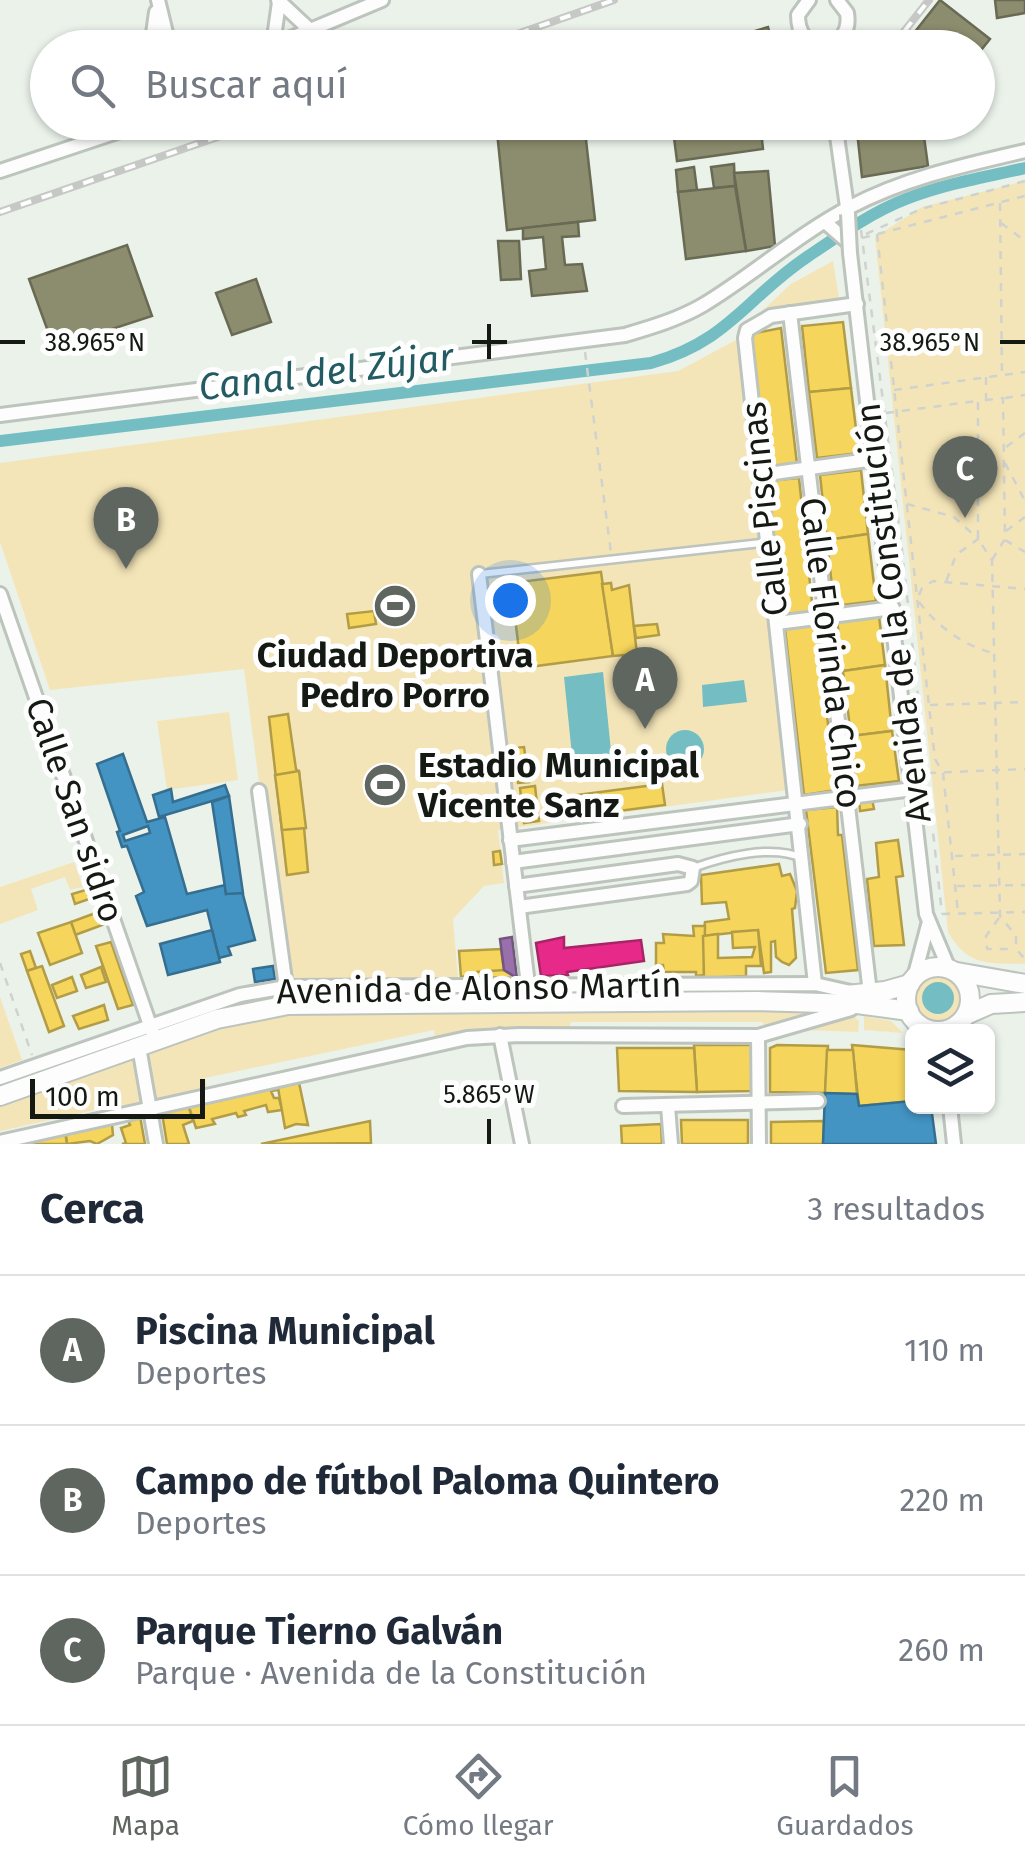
<!DOCTYPE html>
<html lang="es">
<meta charset="utf-8">
<style>
body{margin:0;font-family:"Fira Sans",sans-serif;background:#f2f2f3;color:#1f2937}
.controls{position:absolute;right:30px;bottom:30px;display:grid;overflow:hidden;border-radius:15px;box-shadow:0 2px 8px #0004}
.controls button{width:90px;height:90px;display:grid;place-items:center;padding:0;border:0;border-bottom:2px solid #e0e1e3;background:#fff;color:#1f2937;font:50px sans-serif}
.scale{position:absolute;left:30px;bottom:25px;width:175px;box-sizing:border-box;padding-left:10px;border:5px solid #141914;border-top:0;font-size:28px;line-height:35px;white-space:nowrap;color:#141914;-webkit-text-stroke:8px #fefefe;paint-order:stroke}
.you{position:absolute;left:510px;top:600px;width:35px;height:35px;margin:-25px;border:8px solid #fff;border-radius:50%;background:#1a73e8;box-shadow:0 0 0 15px #1a73e833}
.badge{display:grid;place-items:center;width:65px;height:65px;border-radius:50%;background:#5f655f;color:#fff;font-size:32px;font-weight:700}
.pin{position:absolute;translate:-50% -82px;filter:drop-shadow(0 2px 5px #0008)}
.pin::after{content:'';position:absolute;top:52px;width:35px;height:30px;background:inherit;clip-path:polygon(0 0,100% 0,50% 100%)}
.list{margin:0;padding:0;list-style:none}
h2{display:flex;justify-content:space-between;align-items:center;height:130px;margin:0;padding:0 40px;font-size:42px}
h2 small{font-size:32px;font-weight:400;color:#747a83}
.list li{display:grid;grid-template-columns:65px 1fr auto;gap:30px;align-items:center;box-sizing:border-box;height:150px;padding:0 40px;border-top:2px solid #e0e1e3}
.list b{display:block;font-size:38px;white-space:nowrap}
.list p{margin:0;font-size:32px;white-space:nowrap;color:#747a83}
.list em{font-size:32px;font-style:normal;color:#747a83}
.icon{flex:none;width:55px;height:55px;fill:none;stroke:currentColor;stroke-width:2;stroke-linecap:round;stroke-linejoin:round}
.map{position:relative;flex:none;width:1025px;height:1144px;overflow:hidden}
.search{position:absolute;background:#fff;box-shadow:0 2px 8px #0004;left:30px;right:30px;top:30px;height:110px;display:flex;align-items:center;gap:25px;box-sizing:border-box;padding:0 35px;border-radius:55px;color:#747a83;font-size:38px}
.sheet{height:580px;background:#fff}
nav{display:flex;justify-content:space-around;align-items:center;box-sizing:border-box;height:140px;border-top:2px solid #e0e1e3;background:#fff;font-size:28px;color:#747a83}
nav a{display:grid;justify-items:center;gap:5px}
nav .on{color:#5f655f}
.map>svg:first-child{display:block}
</style>
<div class="map">
<svg width="1025" height="1144" viewBox="0 0 1025 1144">
<rect width="100%" height="100%" fill="#eaf2ea"/>
<g fill="#f4e5b8">
<path d="M1025,181v783c-37,-1 -57,3 -77,-32l-73,-695 47,-30z"/>
<polygon points="833,261 839,298 761,312 791,284"/>
<polygon points="738,339 788,790 498,830 504,883 484,886 453,919 458,979 285,980 244,669 50,690 0,542 0,463 678,371"/>
<polygon points="229,712 238,780 167,790 157,721"/>
<polygon points="74,862 83,887 70,890 65,877 31,889 38,910 0,924 0,887"/>
<circle cx="938" cy="997" r="26"/>
<polygon points="0,997 22,1060 0,1068"/>
<polygon points="827,1009 764,1030 763,1022 571,1022 568,1030 435,1041 434,1030 205,1078 208,1094 150,1107 113,1106 0,1131 0,1096 240,1012"/>
<polygon points="864,1016 891,1021 903,1033 864,1030"/>
<polygon points="854,1017 859,1021 858,1032 804,1030 835,1018"/>
</g>
<g fill="#74bec3">
<polygon points="603,672 612,761 573,765 564,677"/>
<polygon points="744,680 747,702 703,707 702,685"/>
<circle cx="685" cy="749" r="19"/>
<circle cx="938" cy="998" r="16"/>
</g>
<g fill="#f6d55c" stroke="#b29d46" stroke-width="2.5">
<polygon points="843,322 851,388 809,392 802,326"/>
<polygon points="781,328 797,464 766,468 750,334"/>
<polygon points="851,388 859,453 817,458 809,392"/>
<polygon points="861,470 868,534 827,540 820,475"/>
<polygon points="799,478 813,612 782,614 766,481"/>
<polygon points="868,534 876,601 834,606 827,540"/>
<polygon points="601,572 613,656 521,668 511,583"/>
<polygon points="611,583 612,590 629,585 637,654 613,656 602,584"/>
<polygon points="374,611 376,624 349,628 347,614"/>
<polygon points="879,616 885,665 843,671 837,620"/>
<polygon points="657,624 659,635 636,638 634,626"/>
<polygon points="816,625 836,790 804,795 785,629"/>
<polygon points="885,665 892,731 851,736 843,671"/>
<polygon points="288,714 296,769 299,772 308,872 287,875 269,717"/>
<polygon points="892,731 899,781 855,786 851,736"/>
<polygon points="524,747 529,782 518,783 514,748"/>
<polygon points="299,771 306,828 282,830 275,775"/>
<polygon points="662,784 665,805 572,817 569,796"/>
<polygon points="535,786 539,821 524,823 520,788"/>
<polygon points="872,799 874,809 860,811 859,800"/>
<circle cx="555" cy="808" r="9"/>
<polygon points="837,807 838,835 842,835 858,970 826,973 806,810"/>
<polygon points="898,840 903,876 896,877 904,945 874,946 867,879 879,877 876,843"/>
<polygon points="500,851 502,864 494,865 493,852"/>
<polygon points="779,864 782,876 790,874 797,891 795,908 792,909 796,958 789,965 782,962 776,957 775,941 771,942 771,972 764,973 758,930 703,936 705,922 729,919 726,902 702,904 701,875"/>
<polygon points="89,889 92,898 75,904 72,894"/>
<polygon points="101,911 105,924 75,935 71,922"/>
<polygon points="71,922 82,953 50,965 38,933"/>
<polygon points="693,926 705,926 704,975 696,976 696,972 664,972 663,965 656,965 656,943 664,943 663,934 694,936"/>
<polygon points="758,930 761,966 746,966 746,976 704,978 703,936 718,934 718,958 752,957 755,947 733,948 732,932"/>
<polygon points="111,942 133,1005 118,1009 96,946"/>
<polygon points="501,949 504,970 461,977 459,951"/>
<polygon points="30,951 36,968 27,971 21,954"/>
<polygon points="42,966 64,1026 49,1032 27,971"/>
<polygon points="101,967 106,982 86,988 81,975"/>
<polygon points="504,970 517,978 476,977 477,972"/>
<polygon points="72,977 77,991 57,998 52,985"/>
<polygon points="104,1005 108,1020 79,1029 73,1016"/>
<polygon points="694,1045 752,1045 752,1091 697,1092"/>
<polygon points="777,1045 828,1046 825,1093 770,1092 770,1048"/>
<polygon points="852,1045 912,1050 912,1101 859,1106"/>
<polygon points="617,1048 694,1048 697,1092 619,1091"/>
<polygon points="827,1050 853,1050 857,1094 825,1093"/>
<polygon points="275,1076 278,1090 271,1091 274,1098 279,1098 282,1110 268,1112 266,1105 244,1111 246,1115 238,1117 236,1113 212,1119 215,1124 196,1128 185,1095"/>
<polygon points="298,1078 308,1125 296,1124 285,1128 277,1082"/>
<polygon points="185,1095 193,1121 183,1125 189,1144 167,1144 161,1107"/>
<polygon points="115,1109 118,1122 112,1124 113,1135 97,1144 90,1141 67,1144 64,1120"/>
<polygon points="126,1114 140,1116 145,1144 122,1144 126,1143 121,1128 130,1125"/>
<polygon points="681,1120 748,1120 748,1144 682,1144"/>
<polygon points="370,1121 371,1143 261,1144"/>
<polygon points="824,1121 823,1144 771,1144 771,1122"/>
<polygon points="661,1124 662,1144 622,1144 621,1126"/>
<polygon points="64,1126 67,1144 22,1144 22,1137"/>
</g>
<polygon fill="#9970ab" stroke="#71567e" stroke-width="2.5" points="512,937 517,978 504,970 500,939"/>
<g fill="#4393c3" stroke="#356e8e" stroke-width="2.5" fill-rule="evenodd">
<path d="M123,754l24,68 18,-5 22,77 38,-9 1,9 16,-3 13,49 -27,7 3,8 -12,3 -12,-48 -60,16 -11,-30 8,-4 -17,-46 -5,1 -5,-15 3,-1 -23,-67zM148,826l2,7 -25,8 -2,-6z"/>
<polygon points="225,785 229,796 159,817 153,795 171,789 173,802"/>
<polygon points="229,796 243,893 226,894 212,802"/>
<polygon points="212,930 220,962 168,975 160,944"/>
<polygon points="273,966 275,979 255,982 253,969"/>
<polygon points="825,1093 857,1094 859,1106 912,1101 912,1106 931,1106 936,1144 823,1144"/>
</g>
<polygon fill="#e7298a" stroke="#a82467" stroke-width="2.5" points="564,937 564,948 641,940 644,961 567,972 568,975 541,976 536,943"/>
<g fill="#8c8c6e" stroke="#686a53" stroke-width="2.5">
<polygon points="940,0 990,39 978,54 978,48 968,48 950,32 938,48 896,48 908,36 910,38"/>
<polygon points="995,0 1025,0 1025,13 997,18"/>
<polygon points="768,27 774,48 698,48"/>
<polygon points="496,122 584,122 595,220 507,230"/>
<polygon points="672,122 760,122 763,149 677,161"/>
<polygon points="856,122 922,122 928,166 862,177"/>
<polygon points="734,164 735,186 714,188 711,167"/>
<polygon points="694,167 697,190 678,192 676,170"/>
<polygon points="768,171 775,246 746,251 734,173"/>
<polygon points="735,186 746,251 686,259 678,192"/>
<polygon points="578,222 579,236 562,237 565,265 582,264 587,291 532,296 529,271 546,269 543,237 523,239 523,228"/>
<polygon points="498,241 519,241 521,279 501,280"/>
<polygon points="127,245 152,316 54,348 29,279"/>
<polygon points="256,279 271,322 232,335 216,293"/>
</g>
<g fill="none" stroke-linecap="round" stroke-linejoin="round">
<path stroke="#74bec3" stroke-width="12" d="M0,441l651,-78c78,-22 95,-65 156,-106 31,-21 65,-45 99,-58 38,-15 79,-22 119,-31"/>
<g stroke="#bdc3bd" stroke-width="11">
<g id="service">
<polyline points="791,48 798,25"/>
<polyline points="480,574 761,543"/>
<path d="M693,868c30,-11 79,-24 109,-10"/>
</g>
</g>
<g stroke="#bdc3bd" stroke-width="18">
<g id="minor">
<polyline points="158,0 167,37 175,48"/>
<polyline points="278,0 310,30"/>
<path d="M809,0l-11,15c0,18 8,28 26,31 18,-4 26,-15 23,-33l-10,-13"/>
<polyline points="273,45 279,2"/>
<polyline points="151,48 156,12"/>
<polyline points="267,48 382,0"/>
<polyline points="835,122 848,214"/>
<polyline points="0,171 147,122"/>
<polyline points="825,222 849,243"/>
<polyline points="850,253 926,914 949,969"/>
<polyline points="790,313 870,993"/>
<path d="M0,415l625,-80c27,-8 54,-16 78,-30 50,-30 95,-71 147,-98 55,-29 115,-42 175,-56"/>
<polyline points="760,475 875,459"/>
<polyline points="479,574 529,993"/>
<polyline points="0,594 152,1031"/>
<polyline points="777,623 893,608"/>
<polyline points="259,791 286,987"/>
<polyline points="510,840 913,789"/>
<polyline points="513,862 800,824"/>
<polyline points="516,886 678,864 693,868 691,881 687,884 519,907"/>
<polyline points="914,978 928,925"/>
<polyline points="815,984 745,338 747,330 771,316 857,304"/>
<polyline points="923,1027 927,1032"/>
<polyline points="951,1032 955,1026"/>
<polyline points="500,1035 522,1144"/>
<polyline points="758,1036 759,1144"/>
<polyline points="139,1047 156,1144"/>
<polyline points="0,1078 240,995 286,987 815,984 855,993"/>
<polyline points="623,1106 818,1101"/>
<polyline points="668,1106 671,1144"/>
<polyline points="950,1106 954,1144"/>
<polyline points="0,1142 467,1038 519,1035 758,1036 851,1009"/>
</g>
</g>
<g stroke="#bdc3bd" stroke-width="22">
<g id="secondary">
<circle cx="938" cy="999" r="32"/>
<polyline points="957,972 1025,984"/>
<polyline points="847,995 885,991 910,984"/>
<polyline points="966,1015 991,1004 1025,1002"/>
<polyline points="0,1096 217,1019 288,1005 757,1001 857,1004 909,1011"/>
</g>
</g>
<g stroke="#cfd2cf" stroke-width="2.5" stroke-dasharray="8 8" stroke-linecap="butt">
<polyline points="1000,203 1002,375"/>
<polyline points="1001,223 1025,241"/>
<polyline points="861,230 901,541 942,914"/>
<polyline points="866,234 921,209 1025,181"/>
<polyline points="877,234 929,706 935,759 943,773 958,913"/>
<polyline points="862,238 1025,196"/>
<polyline points="585,352 611,553"/>
<polyline points="986,377 986,399"/>
<polyline points="894,390 1025,372"/>
<polyline points="1005,398 1025,395"/>
<polyline points="886,413 977,401"/>
<polyline points="1006,447 1025,433"/>
<polyline points="1005,463 1025,501"/>
<polyline points="907,504 954,517 978,539 956,555 946,582"/>
<polyline points="1006,531 1025,517"/>
<polyline points="1005,540 1025,552"/>
<polyline points="992,560 1005,539 1003,398 978,401 978,539 992,560 1000,916 1016,936 1016,949 1025,959"/>
<polyline points="919,595 922,588 933,581 1025,589"/>
<path d="M919,602c18,24 45,44 74,51"/>
<polyline points="930,705 1025,702"/>
<polyline points="928,773 1025,769"/>
<polyline points="955,856 1025,854"/>
<polyline points="957,886 1025,885"/>
<polyline points="942,914 1025,912"/>
<polyline points="999,918 986,936 987,949 1013,949"/>
<polyline points="0,963 32,1055"/>
</g>
<use href="#service" stroke="#fcfdfc" stroke-width="6"/>
<use href="#minor" stroke="#fcfdfc" stroke-width="12"/>
<use href="#secondary" stroke="#fcfdfc" stroke-width="18"/>
<g stroke="#c6c8c6" stroke-width="8">
<g id="rail">
<polyline points="477,48 614,0"/>
<polyline points="891,48 929,0"/>
<polyline points="0,212 261,122"/>
</g>
</g>
<use href="#rail" stroke="#fefefe" stroke-width="4" stroke-dasharray="11" stroke-linecap="butt"/>
<g stroke="#bdc3bd" stroke-width="18" stroke-linecap="butt">
<polyline id="minor-bridge" points="848,214 850,253"/>
</g>
<use href="#minor-bridge" stroke="#fcfdfc" stroke-width="12"/>
</g>
<path fill="none" stroke="#141914" stroke-width="4" d="M489,324v35M0,342h25M472,342h35M1000,342h25M489,1119v25"/>
<defs>
<g id="stadium-disc" transform="scale(2.25)"><circle r="9.5" fill="#5f655f" stroke="#fefefe"/><path d="M0-5a6.5 5 0 1 0 0 10a6.5 5 0 1 0 0-10ZM-3.5-1.8h7v3.6h-7Z" fill="#fff"/></g>
</defs>
<g fill-rule="evenodd">
<use href="#stadium-disc" x="395" y="606"/>
<use href="#stadium-disc" x="385" y="785"/>
</g>
<g text-anchor="middle" stroke-width="10" stroke-linejoin="round" paint-order="stroke">
<g font-size="35" fill="#141914" stroke="#fefefe">
<text transform="translate(764 509) rotate(-96)" y="12">Calle Piscinas</text>
<text transform="translate(893 613) rotate(-97)" y="12">Avenida de la Constitución</text>
<text transform="translate(831 653) rotate(83)" y="12">Calle Florinda Chico</text>
<text transform="translate(75 810) rotate(71)" y="12">Calle San sidro</text>
<text transform="translate(479 988) rotate(-1)" y="12">Avenida de Alonso Martín</text>
</g>
<g font-size="35" font-weight="bold" fill="#141914" stroke="#fefefe">
<text x="395" y="667">Ciudad Deportiva<tspan x="395" dy="40">Pedro Porro</tspan></text>
<text x="418" y="777" text-anchor="start">Estadio Municipal<tspan x="418" dy="40">Vicente Sanz</tspan></text>
</g>
<g font-size="38" font-style="italic" fill="#225b61" stroke="#fefefe">
<text transform="translate(326 372) rotate(-7)" y="13">Canal del Zújar</text>
</g>
</g>
<g font-size="25" text-anchor="middle" fill="#141914" stroke="#fefefe" stroke-width="10" stroke-linejoin="round" paint-order="stroke">
<text x="95" y="351">38.965°N</text>
<text x="930" y="351">38.965°N</text>
<text x="489" y="1103">5.865°W</text>
</g>
</svg>
<div class="controls">
<button><svg class="icon" aria-label="layers" viewBox="0 0 24 24"><path d="M12 4l9 5-9 5-9-5zM3 14l9 5 9-5"/></svg></button>
</div>
<div class="scale">100 m</div>
<div class="you"></div>
<div class="pin badge" style="left:645px;top:729px">A</div>
<div class="pin badge" style="left:126px;top:569px">B</div>
<div class="pin badge" style="left:965px;top:518px">C</div>
<div class="search"><svg class="icon" aria-label="search" viewBox="0 0 24 24"><circle cx="10" cy="10" r="6"/><path d="M15 15l6 6"/></svg>Buscar aquí</div>
</div>
<section class="sheet">
<h2>Cerca<small>3 resultados</small></h2>
<ul class="list">
<li><span class="badge">A</span><div><b>Piscina Municipal</b><p>Deportes</p></div><em>110 m</em></li>
<li><span class="badge">B</span><div><b>Campo de fútbol Paloma Quintero</b><p>Deportes</p></div><em>220 m</em></li>
<li><span class="badge">C</span><div><b>Parque Tierno Galván</b><p>Parque · Avenida de la Constitución</p></div><em>260 m</em></li>
</ul>
</section>
<nav>
<a class="on"><svg class="icon" aria-label="map" viewBox="0 0 24 24"><path d="M3 6l6-2 6 2 6-2v14l-6 2-6-2-6 2zM9 4v14M15 6v14"/></svg>Mapa</a>
<a><svg class="icon" aria-label="directions" viewBox="0 0 24 24"><path d="M12 3l9 9-9 9-9-9zM9 14v-3h6M13 9l2 2-2 2"/></svg>Cómo llegar</a>
<a><svg class="icon" aria-label="saved" viewBox="0 0 24 24"><path d="M7 4h10v16l-5-4-5 4z"/></svg>Guardados</a>
</nav>
